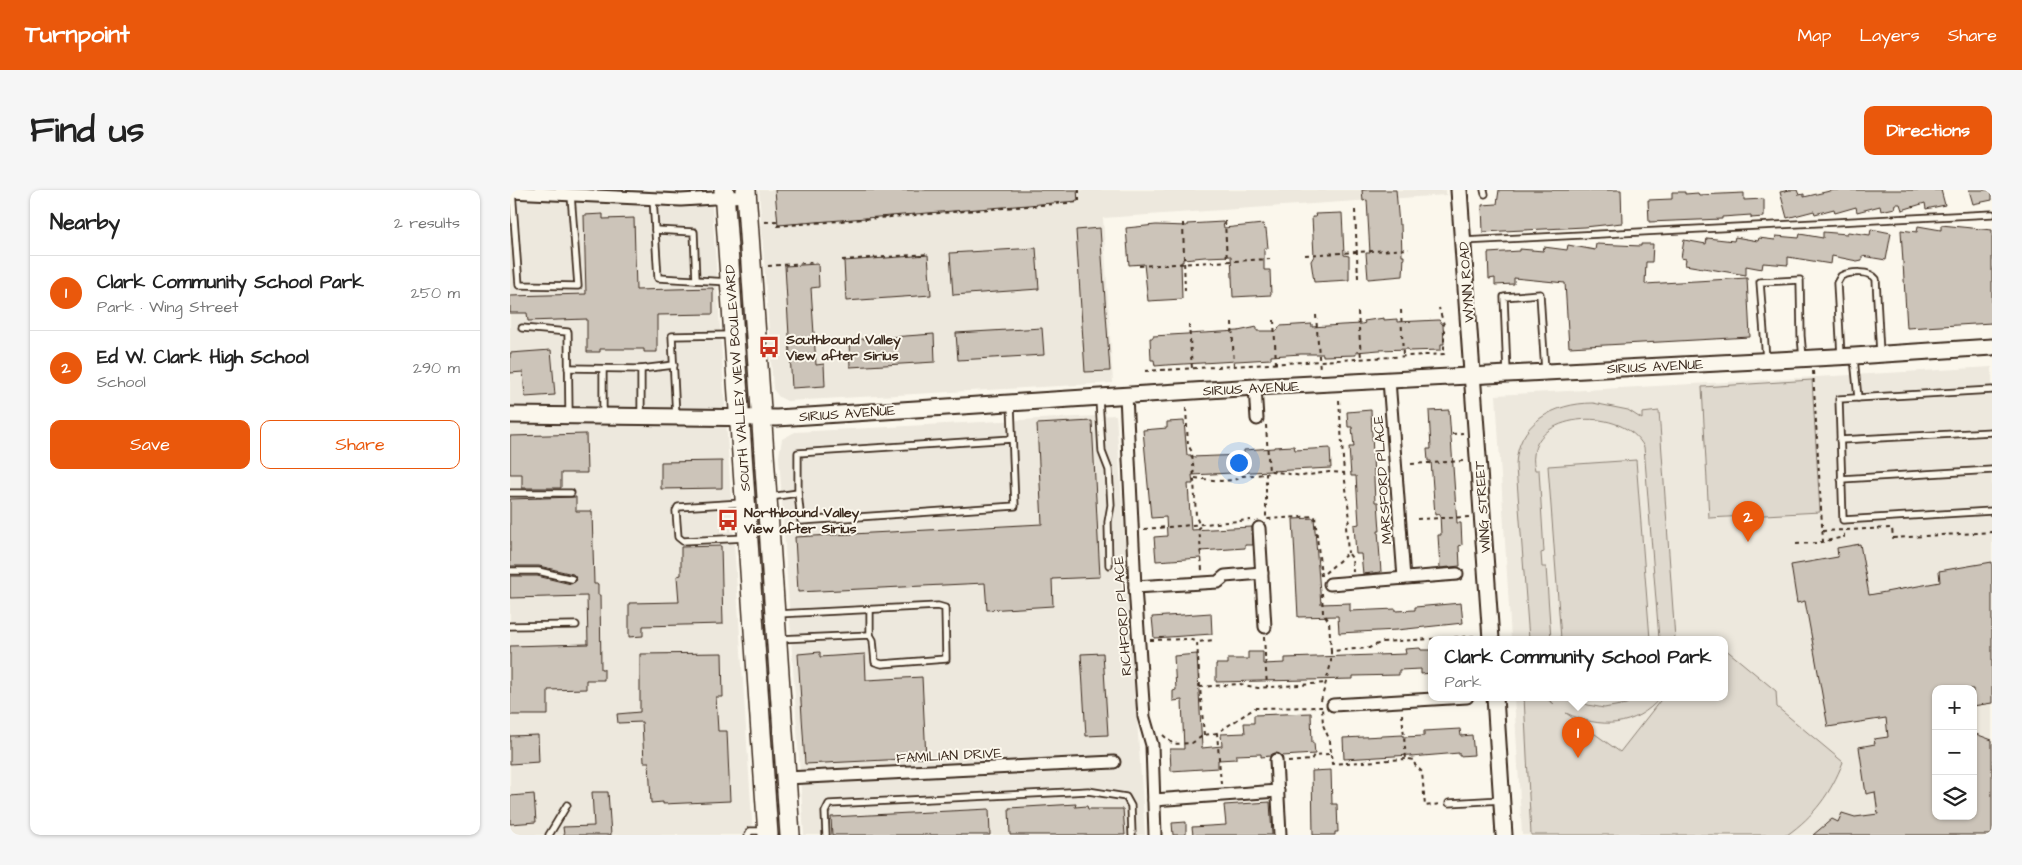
<!DOCTYPE html>
<meta charset="utf-8">
<style>
body{margin:0;font-family:"Architects Daughter",sans-serif;background:#f6f6f6;color:#222}
.controls{position:absolute;right:15px;bottom:15px;display:grid;overflow:hidden;border-radius:10px;box-shadow:0 1px 4px #0004}
.controls button{width:45px;height:45px;display:grid;place-items:center;padding:0;border:0;border-bottom:1px solid #e0e0e0;background:#fff;color:#222;font:25px sans-serif}
.you{position:absolute;left:728px;top:272px;width:18px;height:18px;margin:-12px;border:4px solid #fff;border-radius:50%;background:#1a73e8;box-shadow:0 0 0 8px #1a73e833}
.badge{display:grid;place-items:center;width:32px;height:32px;border-radius:50%;background:#ea580c;color:#fff;font-size:16px;font-weight:700}
.pin{position:absolute;translate:-50% -41px;filter:drop-shadow(0 1px 2px #0008)}
.pin::after{content:'';position:absolute;top:26px;width:18px;height:15px;background:inherit;clip-path:polygon(0 0,100% 0,50% 100%)}
.popup{position:absolute;left:918px;top:446px;width:300px;height:65px;box-sizing:border-box;display:grid;place-content:center;border-radius:10px;background:#fff;filter:drop-shadow(0 1px 4px #0005);font-size:16px;white-space:nowrap;color:#767676}
.popup b{font-size:19px;color:#222}
.popup::after{content:'';position:absolute;left:50%;top:100%;margin-left:-10px;border:10px solid transparent;border-top-color:#fff}
.list{margin:0;padding:0;list-style:none}
h2{display:flex;justify-content:space-between;align-items:center;height:65px;margin:0;padding:0 20px;font-size:21px}
h2 small{font-size:16px;font-weight:400;color:#767676}
.list li{display:grid;grid-template-columns:32px 1fr auto;gap:15px;align-items:center;box-sizing:border-box;height:75px;padding:0 20px;border-top:1px solid #e0e0e0}
.list b{display:block;font-size:19px;white-space:nowrap}
.list p{margin:0;font-size:16px;white-space:nowrap;color:#767676}
.list em{font-size:16px;font-style:normal;color:#767676}
.actions{display:flex;gap:10px;padding:15px 20px}
.actions a{flex:1;padding:11px 0;border:1px solid #ea580c;border-radius:10px;text-align:center;font-size:18px;color:#ea580c}
.actions .main{background:#ea580c;color:#fff}
.icon{flex:none;width:28px;height:28px;fill:none;stroke:currentColor;stroke-width:2;stroke-linecap:round;stroke-linejoin:round}
.map{position:relative;flex:none;width:1482px;height:645px;overflow:hidden;border-radius:10px}
header{display:flex;align-items:center;gap:30px;box-sizing:border-box;height:70px;padding:0 25px;background:#ea580c;color:#fff}
header strong{font-size:24px}
nav{display:flex;gap:28px;margin-inline-start:auto;font-size:18px}
.intro{display:flex;align-items:center;justify-content:space-between;box-sizing:border-box;height:120px;padding:0 30px}
h1{margin:0;font-size:35px}
.button{padding:12px 22px;border-radius:10px;background:#ea580c;color:#fff;font-size:18px;font-weight:700}
main{display:flex;gap:30px;padding:0 30px}
aside{flex:1;background:#fff;border-radius:10px;box-shadow:0 1px 4px #0004}
.map>svg:first-child{display:block}
</style>
<header>
<strong>Turnpoint</strong>
<nav><a>Map</a><a>Layers</a><a>Share</a></nav>
</header>
<div class="intro"><h1>Find us</h1><a class="button">Directions</a></div>
<main>
<aside>
<h2>Nearby<small>2 results</small></h2>
<ul class="list">
<li><span class="badge">1</span><div><b>Clark Community School Park</b><p>Park · Wing Street</p></div><em>250 m</em></li>
<li><span class="badge">2</span><div><b>Ed W. Clark High School</b><p>School</p></div><em>290 m</em></li>
</ul>
<div class="actions"><a class="main">Save</a><a>Share</a></div>
</aside>
<div class="map">
<svg width="1482" height="645" viewBox="0 0 1482 645">
<rect width="100%" height="100%" fill="#fbf7ec"/>
<filter id="ink" filterUnits="userSpaceOnUse"><feTurbulence type="fractalNoise" baseFrequency=".02" numOctaves="2"/><feDisplacementMap in="SourceGraphic" scale="10" xChannelSelector="R" yChannelSelector="G"/><feConvolveMatrix kernelMatrix="1 2 1 2 8 2 1 2 1" color-interpolation-filters="sRGB"/></filter>
<g filter="url(#ink)">
<g fill="#ede8dd" fill-rule="evenodd">
<polygon points="0,0 201,0 243,645 0,645"/>
<polygon points="249,0 936,0 936,5 593,28 603,193 277,211 269,207 263,199"/>
<path d="M1482,177v468h-470l-8,-138h210v-58h-213l-15,-244zM1426,499h37v127h-37z"/>
<polygon points="606,225 635,645 294,645 269,266 272,249 285,242"/>
</g>
<g fill="#dfd9ce" stroke="#8d8276">
<polygon points="1302,190 1310,322 1199,328 1192,197"/>
<path d="M1083,213l35,7 14,9v-6l17,-2 16,228h-16l-15,-192c-21,-41 -107,-35 -110,8 -1,5 0,10 1,15h4l5,82 -3,1 1,14h4l5,72h-22l-13,-172c0,-44 38,-64 77,-64z"/>
<polygon points="1126,270 1140,449 1051,449 1038,276"/>
<path d="M1214,458l52,43 1,16 66,55c-12,31 -29,54 -56,73h-256l-7,-138h20l10,7 -7,-7h24l17,8 16,3 22,-4 11,-7h24c-26,31 -61,32 -95,16l54,39 43,-55h61z"/>
</g>
<g fill="#ccc4b9" stroke="#3b2a1e">
<polygon points="265,0 567,0 568,11 268,35"/>
<polygon points="852,0 886,0 889,35 891,35 892,66 894,66 893,86 858,89 856,63 860,63 857,10 853,11"/>
<polygon points="989,0 1111,0 1112,33 1075,37 973,42 972,15 987,14"/>
<polygon points="1280,0 1287,0 1289,5 1294,4 1294,7 1324,0 1431,0 1435,15 1416,19 1415,13 1392,20 1390,14 1386,14 1385,18 1371,21 1370,16 1347,22 1346,17 1325,23 1324,19 1305,24 1304,21 1277,28 1270,2"/>
<polygon points="1459,0 1482,0 1482,10 1463,14"/>
<polygon points="1162,2 1175,2 1175,4 1188,3 1189,5 1234,3 1234,10 1254,9 1254,27 1241,28 1241,25 1212,27 1212,29 1139,32 1138,10 1162,9"/>
<polygon points="832,23 834,65 839,66 839,90 804,92 801,71 804,66 802,27 806,27 805,24"/>
<polygon points="93,24 93,29 124,28 126,100 203,98 203,124 147,125 147,162 134,162 134,159 90,159 90,162 77,162 77,129 18,131 17,123 0,123 0,106 76,104 74,25"/>
<polygon points="713,32 714,38 753,34 754,39 756,39 758,58 754,58 754,80 760,80 761,105 723,107 721,66 695,67 673,69 673,72 671,72 672,109 638,111 634,74 619,75 616,38 646,35 677,36 677,34"/>
<polygon points="1431,35 1482,40 1482,133 1397,138 1391,40 1407,42 1408,36 1431,40"/>
<polygon points="590,38 600,181 575,182 566,40"/>
<polygon points="1361,39 1381,43 1376,70 1352,66 1352,70 1347,71 1322,66 1321,74 1278,67 1278,75 1253,73 1252,79 1236,76 1236,85 1175,75 1176,69 1171,68 1174,50 1196,54 1197,48 1224,51 1225,47 1248,51 1249,48 1265,50 1266,46 1289,48 1290,44 1313,48 1313,42 1337,44 1338,42 1360,45"/>
<polygon points="1086,54 1131,56 1131,54 1143,54 1142,72 1136,72 1135,94 1237,88 1240,147 1059,157 1055,93 1004,88 1004,94 985,95 985,88 979,89 978,63 1010,61 1010,59 1033,61 1034,57 1057,60 1058,55 1085,60"/>
<polygon points="526,58 529,99 443,105 440,63"/>
<polygon points="418,65 421,105 336,111 334,71"/>
<polygon points="308,74 309,97 301,98 306,175 314,174 315,196 282,198 275,76"/>
<polygon points="874,128 874,130 887,129 887,132 929,130 933,135 934,154 931,154 931,160 899,161 898,159 869,160 846,162 846,165 813,166 813,164 791,164 761,166 761,169 657,175 645,176 644,170 641,170 640,148 643,148 643,146 728,141 747,137 747,141 767,141 770,136 802,134 802,137 832,135 852,134 855,133 854,131"/>
<polygon points="532,138 534,165 448,170 446,143"/>
<polygon points="424,144 425,172 340,177 339,150"/>
<polygon points="41,160 45,205 15,207 13,182 0,183 0,163"/>
<polygon points="861,220 865,312 868,312 870,341 868,341 871,382 853,384 851,364 846,364 844,335 849,334 846,286 841,286 839,257 844,257 842,237 838,237 837,222"/>
<polygon points="939,220 947,333 951,333 952,355 949,356 950,376 930,378 928,345 931,345 930,324 925,325 921,271 918,271 917,259 921,259 919,221"/>
<polygon points="582,231 590,387 542,389 543,416 477,420 475,393 288,402 285,347 532,334 527,234"/>
<polygon points="674,231 677,265 681,265 681,267 734,265 734,260 764,258 764,257 784,256 785,260 820,258 821,278 682,285 683,294 678,294 681,340 742,337 743,355 735,355 735,358 690,361 691,368 646,371 644,347 657,346 656,327 641,328 633,240 657,238 657,232"/>
<polygon points="76,244 77,283 51,283 51,298 12,298 12,284 0,284 0,246"/>
<polygon points="212,271 212,298 151,299 151,272"/>
<polygon points="66,307 66,321 82,321 84,394 88,394 88,405 90,405 91,479 94,479 94,490 76,490 76,499 38,500 38,525 0,525 0,456 78,454 77,406 0,408 0,386 27,386 61,394 67,390 63,384 29,376 0,376 0,309"/>
<polygon points="804,328 811,414 840,413 840,421 886,419 886,421 905,420 905,417 951,413 953,433 887,440 829,443 828,426 788,427 783,329"/>
<polygon points="1350,354 1359,405 1430,392 1429,381 1482,372 1482,513 1463,516 1463,499 1426,499 1426,626 1463,626 1463,543 1482,550 1482,645 1303,645 1322,629 1328,632 1332,623 1345,627 1368,624 1365,602 1356,604 1349,557 1365,554 1364,549 1378,547 1376,528 1318,537 1295,411 1287,413 1281,375 1328,367 1327,358"/>
<polygon points="211,356 213,434 133,436 133,446 119,447 119,413 169,412 167,386 171,385 171,357"/>
<polygon points="701,423 702,444 644,448 642,427"/>
<polygon points="910,458 911,460 922,460 922,483 911,484 911,479 889,480 889,485 843,486 843,489 706,492 706,474 718,474 718,469 738,469 738,462 753,462 753,474 775,473 775,468 896,464 895,459"/>
<polygon points="310,462 310,467 355,464 356,490 412,487 416,568 295,574 288,464"/>
<polygon points="212,463 213,507 206,507 208,541 217,541 220,611 153,614 153,612 141,613 139,572 134,572 132,532 108,533 107,524 130,522 130,464"/>
<polygon points="593,463 598,545 576,546 571,464"/>
<polygon points="687,464 692,558 712,556 711,544 735,543 734,533 744,533 744,525 801,523 802,553 804,553 805,564 772,566 765,563 760,566 751,567 751,564 726,565 726,569 708,570 708,578 661,581 660,559 674,559 672,510 663,511 663,501 666,500 664,466"/>
<polygon points="950,539 951,546 962,545 964,565 949,566 949,563 901,567 901,565 834,569 833,548 893,545 893,547 914,546 914,541"/>
<polygon points="28,545 29,572 0,574 0,546"/>
<polygon points="821,580 822,614 827,614 828,642 825,642 825,645 803,645 802,581"/>
<polygon points="82,602 98,602 101,645 54,645 53,637 84,636"/>
<polygon points="24,604 26,632 0,634 0,606"/>
<polygon points="760,612 762,645 683,645 682,637 716,635 714,615"/>
<polygon points="566,614 565,617 577,616 578,619 613,619 615,645 500,645 499,618"/>
<polygon points="479,619 480,645 322,645 321,627"/>
<polygon points="676,632 676,645 663,645 662,633"/>
</g>
<g fill="none" stroke-linecap="round" stroke-linejoin="round">
<g stroke="#3b2a1e" stroke-width="9">
<g id="service">
<polyline points="974,0 975,4"/>
<polyline points="2,1 9,95 68,96 61,5"/>
<polyline points="143,8 148,88 219,92"/>
<polyline points="145,40 184,42 186,90"/>
<polyline points="953,51 1482,24"/>
<polyline points="12,138 58,142 59,224"/>
<path d="M1331,166l-4,-73 4,-7c9,-4 29,-6 35,3l4,75"/>
<polyline points="1344,168 1348,208"/>
<polyline points="1256,169 1250,92 1290,90 1291,146 1293,168"/>
<polyline points="58,178 131,179 164,175"/>
<polyline points="997,183 994,107 1030,104 1035,181"/>
<polyline points="1482,200 1329,209 1333,330 1482,321"/>
<polyline points="589,209 592,262 599,280 601,315 598,332 599,375"/>
<polyline points="501,214 505,316 291,331 288,303 288,263 502,249"/>
<polyline points="93,225 93,179"/>
<polyline points="131,225 131,179"/>
<polyline points="166,227 162,146 222,145"/>
<polyline points="1330,250 1482,242"/>
<polyline points="1331,289 1482,280"/>
<polyline points="0,303 61,303"/>
<polyline points="260,307 288,303"/>
<polyline points="232,313 168,317 166,321 168,347 173,351 236,348"/>
<polyline points="0,381 28,381 62,389"/>
<polyline points="267,424 428,416 435,418 436,469 372,474 365,472 363,450 360,445 269,449"/>
<polyline points="0,436 66,435"/>
<polyline points="360,445 360,420"/>
<polyline points="939,613 992,610"/>
<polyline points="39,645 57,615"/>
<polyline points="238,645 240,641 256,641"/>
<polyline points="316,645 315,622 319,614 578,601 616,607 621,616 622,645"/>
</g>
</g>
<g stroke="#3b2a1e" stroke-width="15">
<g id="minor">
<polyline points="0,2 171,10 237,6"/>
<polyline points="879,190 894,388"/>
<polyline points="745,197 747,229"/>
<polyline points="616,205 625,397 634,527 642,555 645,645"/>
<polyline points="749,338 755,437"/>
<polyline points="820,394 947,384"/>
<polyline points="625,397 708,392 715,386 752,383"/>
<polyline points="823,515 957,507"/>
<polyline points="766,570 770,645"/>
<polyline points="276,588 604,572"/>
<polyline points="644,610 768,601"/>
</g>
</g>
<g stroke="#3b2a1e" stroke-width="19">
<g id="tertiary">
<polyline points="949,0 981,449"/>
<polyline points="0,225 267,228 745,197 1344,166 1482,157"/>
<polyline points="985,507 994,645"/>
</g>
</g>
<g stroke="#3b2a1e" stroke-width="22">
<g id="primary">
<polyline points="214,0 258,645"/>
<polyline points="236,0 280,645"/>
</g>
</g>
<g stroke="#3b2a1e" stroke-width="2" stroke-dasharray="4 4" stroke-linecap="butt">
<polyline points="845,20 848,88"/>
<polyline points="715,31 717,72"/>
<polyline points="255,32 266,31 267,36 569,12 569,0"/>
<polyline points="673,33 675,102"/>
<polyline points="795,65 899,59"/>
<polyline points="332,70 418,64"/>
<polyline points="258,76 307,72"/>
<polyline points="629,76 760,69"/>
<polyline points="891,120 893,166"/>
<polyline points="848,122 851,169"/>
<polyline points="806,125 810,180"/>
<polyline points="764,130 766,174"/>
<polyline points="722,132 724,177"/>
<polyline points="679,134 682,179"/>
<polyline points="635,181 934,164 934,135 929,118"/>
<polyline points="1303,181 1313,352"/>
<polyline points="829,210 834,283 840,329 836,336 838,363"/>
<polyline points="676,218 678,255 682,262 683,273 686,326 689,334 692,381"/>
<polyline points="756,235 759,282"/>
<polyline points="942,244 953,243"/>
<polyline points="901,274 955,271"/>
<polyline points="685,288 711,291 724,290 732,286 756,284"/>
<polyline points="907,329 959,327"/>
<polyline points="634,339 741,330"/>
<polyline points="1312,341 1382,338 1383,348 1482,342"/>
<polyline points="1286,354 1307,353 1334,347 1334,341"/>
<polyline points="815,383 838,363 842,368 843,382"/>
<polyline points="811,386 805,326 756,329 756,284 761,281 792,286 819,282 834,283"/>
<polyline points="812,403 813,423 819,431 821,461"/>
<polyline points="754,447 757,497"/>
<polyline points="640,450 679,449 687,452"/>
<polyline points="690,497 687,452 704,450"/>
<polyline points="811,511 821,473 821,461 859,458 872,452 968,446"/>
<polyline points="892,524 896,569 904,570 905,575 912,582 915,616 931,614"/>
<polyline points="653,545 663,554 682,553 694,545 707,543"/>
<polyline points="694,545 690,497 730,494 748,498 816,493"/>
<polyline points="821,564 822,574 896,569"/>
<polyline points="778,572 801,570 804,565 821,564 820,551 813,535 812,518"/>
<polyline points="711,594 707,543 745,518 812,517"/>
</g>
<use href="#service" stroke="#fbf7ec" stroke-width="5.5"/>
<use href="#minor" stroke="#fbf7ec" stroke-width="11"/>
<use href="#tertiary" stroke="#fbf7ec" stroke-width="15"/>
<use href="#primary" stroke="#fbf7ec" stroke-width="19"/>
</g>
</g>
<defs>
<g id="bus-bare" transform="scale(1.725)"><path d="M-5-6H5V4H4V6H2V4H-2V6H-4V4H-5ZM-3.5-4V0h7V-4ZM-3.5 1.2v1.5H-2V1.2ZM2 1.2v1.5H3.5V1.2Z" fill="#c8321e" stroke="#fbf7ec" stroke-width="2.5" paint-order="stroke"/></g>
</defs>
<g fill-rule="evenodd">
<use href="#bus-bare" x="259" y="157"/>
<use href="#bus-bare" x="218" y="330"/>
</g>
<g text-anchor="middle" stroke-width="4" stroke-linejoin="round" paint-order="stroke">
<g font-size="14" fill="#3b2a1e" stroke="#fbf7ec">
<text transform="translate(956 92) rotate(-94)" y="5">WYNN ROAD</text>
<text transform="translate(1145 176) rotate(-3)" y="5">SIRIUS AVENUE</text>
<text transform="translate(227 188) rotate(-94)" y="5">SOUTH VALLEY VIEW BOULEVARD</text>
<text transform="translate(741 198) rotate(-3)" y="5">SIRIUS AVENUE</text>
<text transform="translate(337 223) rotate(-4)" y="5">SIRIUS AVENUE</text>
<text transform="translate(872 290) rotate(-94)" y="5">MARSFORD PLACE</text>
<text transform="translate(972 317) rotate(-94)" y="5">WING STREET</text>
<text transform="translate(612 426) rotate(-94)" y="5">RICHFORD PLACE</text>
<text transform="translate(439 565) rotate(-3)" y="5">FAMILIAN DRIVE</text>
</g>
<g font-size="14" font-weight="bold" fill="#3b2a1e" stroke="#fbf7ec" text-anchor="start">
<text x="276" y="154">Southbound Valley<tspan x="276" dy="16">View after Sirius</tspan></text>
<text x="234" y="327">Northbound Valley<tspan x="234" dy="16">View after Sirius</tspan></text>
</g>
</g>
</svg>
<div class="controls">
<button>+</button>
<button>−</button>
<button><svg class="icon" aria-label="layers" viewBox="0 0 24 24"><path d="M12 4l9 5-9 5-9-5zM3 14l9 5 9-5"/></svg></button>
</div>
<div class="you"></div>
<div class="pin badge" style="left:1068px;top:568px">1</div>
<div class="popup"><b>Clark Community School Park</b>Park</div>
<div class="pin badge" style="left:1238px;top:352px">2</div>
</div>
</main>
